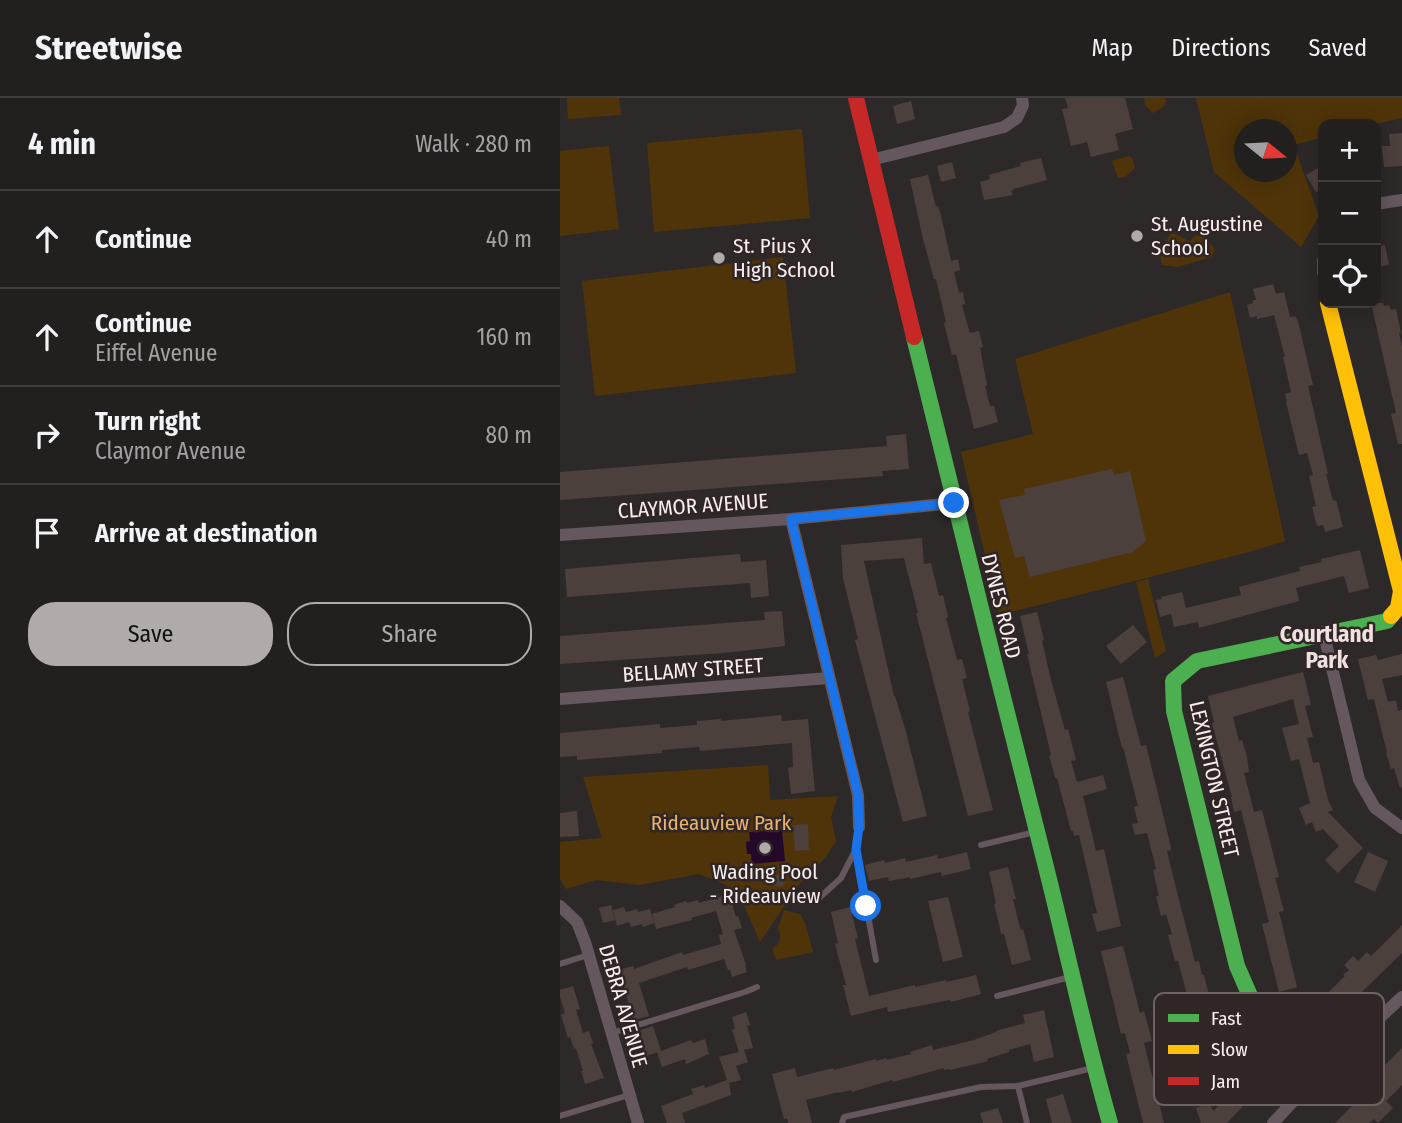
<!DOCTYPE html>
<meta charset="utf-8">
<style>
body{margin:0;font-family:"Fira Sans Condensed",sans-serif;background:#2e2c2c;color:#f1f3f6}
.controls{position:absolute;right:21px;top:21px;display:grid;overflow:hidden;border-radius:14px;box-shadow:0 4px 18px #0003}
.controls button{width:63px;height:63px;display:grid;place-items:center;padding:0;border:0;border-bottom:2px solid #3f3d3d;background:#221f1f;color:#f1f3f6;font:35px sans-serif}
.compass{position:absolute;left:674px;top:21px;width:63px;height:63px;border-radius:50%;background:#221f1f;box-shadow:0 4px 18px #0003;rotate:108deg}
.stop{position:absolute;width:21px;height:21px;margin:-16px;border:5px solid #1a73e8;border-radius:50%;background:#fff}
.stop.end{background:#1a73e8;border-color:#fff;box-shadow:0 2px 7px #0008}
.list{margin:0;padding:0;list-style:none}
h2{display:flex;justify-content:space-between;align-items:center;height:91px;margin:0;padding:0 28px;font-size:30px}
h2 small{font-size:23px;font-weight:400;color:#a2a2a4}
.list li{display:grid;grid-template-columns:46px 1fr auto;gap:21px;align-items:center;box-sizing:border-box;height:98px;padding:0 28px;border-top:2px solid #3f3d3d}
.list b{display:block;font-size:26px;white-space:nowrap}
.list p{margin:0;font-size:23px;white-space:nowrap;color:#a2a2a4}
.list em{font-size:23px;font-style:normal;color:#a2a2a4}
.actions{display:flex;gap:14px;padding:21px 28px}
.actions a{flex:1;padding:16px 0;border:2px solid #b1aaaa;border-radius:28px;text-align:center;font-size:24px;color:#b1aaaa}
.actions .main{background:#b1aaaa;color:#111}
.icon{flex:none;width:38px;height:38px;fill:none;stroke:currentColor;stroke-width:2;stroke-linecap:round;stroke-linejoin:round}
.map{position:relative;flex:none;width:842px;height:1025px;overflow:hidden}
header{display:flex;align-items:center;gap:42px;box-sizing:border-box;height:98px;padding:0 35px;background:#221f1f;border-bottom:2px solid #3f3d3d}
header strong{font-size:33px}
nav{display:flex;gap:38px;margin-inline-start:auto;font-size:24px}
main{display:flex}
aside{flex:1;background:#221f1f}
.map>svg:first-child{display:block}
</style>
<header>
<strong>Streetwise</strong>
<nav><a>Map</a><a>Directions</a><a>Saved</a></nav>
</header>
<main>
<aside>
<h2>4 min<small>Walk · 280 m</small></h2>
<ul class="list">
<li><svg class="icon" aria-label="ahead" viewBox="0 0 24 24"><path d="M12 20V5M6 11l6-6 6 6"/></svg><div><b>Continue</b></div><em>40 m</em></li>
<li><svg class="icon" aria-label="ahead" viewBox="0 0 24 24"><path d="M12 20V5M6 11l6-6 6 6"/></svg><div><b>Continue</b><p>Eiffel Avenue</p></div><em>160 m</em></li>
<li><svg class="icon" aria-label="right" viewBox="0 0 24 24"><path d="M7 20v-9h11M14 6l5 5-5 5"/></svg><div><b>Turn right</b><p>Claymor Avenue</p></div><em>80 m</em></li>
<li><svg class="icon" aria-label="arrive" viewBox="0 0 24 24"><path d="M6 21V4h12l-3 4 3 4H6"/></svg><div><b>Arrive at destination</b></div></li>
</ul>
<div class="actions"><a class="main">Save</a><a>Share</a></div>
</aside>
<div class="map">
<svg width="842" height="1025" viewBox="0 0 842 1025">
<rect width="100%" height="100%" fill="#2e2929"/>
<g fill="#4f3409" fill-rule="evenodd">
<polygon points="7,0 59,0 61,17 8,21"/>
<polygon points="584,0 605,0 606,5 603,9 593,15 585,7"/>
<path d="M636,0h206v20l-27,6h-52v13l-29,8 25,71 -18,31 -87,-75zM684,32h42v42h-42z"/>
<polygon points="242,31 250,120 94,134 87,45"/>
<polygon points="49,48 59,131 0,138 0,53"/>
<polygon points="569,58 572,60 575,70 565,79 558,80 552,63"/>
<polygon points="610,136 616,136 630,144 634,138 643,137 655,151 652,159 617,169 602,167 600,156"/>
<polygon points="223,159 236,275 35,298 22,183"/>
<polygon points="670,194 725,443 682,456 439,517 401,354 473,336 455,261"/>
<polygon points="588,481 606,553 595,560 576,484"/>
<polygon points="208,667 210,702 278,698 271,719 276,743 266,759 240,785 200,844 181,800 164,786 139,776 79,787 36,782 6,791 0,781 0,744 42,740 23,679"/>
<path d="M224,812l16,4 5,9 8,29 -37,8 -4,-12c10,-4 9,-12 6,-20z"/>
</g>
<polygon fill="#230829" points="222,732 225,763 192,766 191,756 187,756 186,744 190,743 189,734"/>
<g fill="#4c403c">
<polygon points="505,0 565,0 573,31 555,36 559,52 531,59 527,44 511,48 502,11 508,10"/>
<polygon points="351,3 355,21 337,26 333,8"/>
<polygon points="842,35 842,68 824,69 822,48 830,48 829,36"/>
<polygon points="481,60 487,82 453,91 454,92 451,93 453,97 424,102 420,84 430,81 429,77 461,68 460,65"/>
<polygon points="392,64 396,80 381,84 377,68"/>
<polygon points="763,67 763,90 756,94 746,77"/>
<polygon points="368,77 376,109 378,108 381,117 391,163 398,161 400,172 394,174 399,195 403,194 405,206 402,207 409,232 410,235 419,233 423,249 420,250 427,287 425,288 430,308 434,308 438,324 414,331 396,256 392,257 384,225 386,224 376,181 374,181 363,141 350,81"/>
<polygon points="825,147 829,167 816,169 816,149"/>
<polygon points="713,186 716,196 724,194 730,219 735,218 738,223 753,287 748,288 768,376 766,376 773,403 776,402 783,429 765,434 763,427 757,428 752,409 756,408 749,378 753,377 747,355 739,357 726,304 727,304 725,296 731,294 723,259 725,259 714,217 697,221 697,218 690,220 687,207 693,205 693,202 696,202 693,191"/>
<polygon points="811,205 823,205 824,208 829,207 831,212 836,211 841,235 839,235 842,248 842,346 838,346 831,316 836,315"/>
<polygon points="346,336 349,371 322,373 323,378 0,402 0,374 327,348 326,338"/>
<polygon points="552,371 554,377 570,373 586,443 573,454 470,479 464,458 455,460 439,402 465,397 464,391"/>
<polygon points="362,440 364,466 371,465 379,498 383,497 388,519 386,520 397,562 402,561 407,580 402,581 410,613 408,614 433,712 408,718 356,515 358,515 344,460 304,463 334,598 335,598 346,634 367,718 343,724 295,542 298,541 283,480 281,447"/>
<polygon points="800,452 809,490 789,495 784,478 736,490 739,503 639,530 638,524 614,529 611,516 600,519 596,502 602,501 601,499 622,494 626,510 681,497 679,489 740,473 739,469 762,464 761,461"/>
<polygon points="180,456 181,464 206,462 209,498 191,500 190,485 7,499 5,471"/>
<polygon points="222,513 225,548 164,555 0,566 0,538 205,522 204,514"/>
<polygon points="477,514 484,542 482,543 491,582 505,632 508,631 516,662 511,663 517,684 543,677 547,691 523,698 536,753 544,751 561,828 537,834 532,816 537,815 519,737 514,738 513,733 511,733 497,680 495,680 492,668 489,658 491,657 467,556 469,556 460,518"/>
<polygon points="573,527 587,544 561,566 546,548"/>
<polygon points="842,556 842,577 822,581 828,604 836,602 838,613 842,612 842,689 840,690 834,670 831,671 826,655 827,655 814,601 808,602 798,561 816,557 818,562"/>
<polygon points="743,574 751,607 745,608 753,639 747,640 753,665 759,664 768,702 773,712 768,714 803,750 778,775 765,762 779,748 763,731 756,734 752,724 746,727 739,710 750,705 739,661 731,663 722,630 739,626 733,601 673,619 679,643 682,642 687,659 689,674 684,675 694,714 702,712 719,779 715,780 724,813 719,814 737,889 719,894 702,826 709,824 681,712 674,714 671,699 672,699 652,625 654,624 648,598"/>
<polygon points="563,579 581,648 586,647 610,745 611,752 607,753 615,786 635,864 639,863 642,877 644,877 652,909 651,909 655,926 636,931 618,863 615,863 608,837 612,836 606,816 601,818 596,798 599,798 593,772 596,771 587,735 575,737 572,726 578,725 574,709 578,708 563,649 562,650 546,584"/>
<polygon points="221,617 222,623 248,621 255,693 231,696 228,670 233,669 232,645 140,653 139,649 102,652 102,655 17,662 17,658 0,659 0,635 100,626 100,630 137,627 137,623 161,621 161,623"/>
<polygon points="17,713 19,738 0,739 0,715"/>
<polygon points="248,726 249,752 235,753 233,727"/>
<polygon points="407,754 411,771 382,778 381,774 350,781 350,779 329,783 328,779 309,783 305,767 324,762 325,765 345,760 346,764 377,757 378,761"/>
<polygon points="808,754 828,763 815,794 794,784"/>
<polygon points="448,769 456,801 453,801 458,822 461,832 463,831 471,862 452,867 444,836 441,836 439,826 434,806 436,805 429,774"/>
<circle cx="219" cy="783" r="6"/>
<polygon points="169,796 176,819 178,818 182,830 174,832 186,867 185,867 187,874 172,879 170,872 168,872 164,861 128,872 127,869 79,885 89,918 74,922 58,872 73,868 74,871 122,854 123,857 161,846 159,837 163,836 156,813 131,820 132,822 96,831 92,816 115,809 114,807 126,803 127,805 138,802 139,805"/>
<polygon points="388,799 403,859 383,864 368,803"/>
<polygon points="51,807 55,822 43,825 39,810"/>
<polygon points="64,809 66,814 77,811 78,814 90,811 94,825 83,829 82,826 71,829 69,824 57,828 53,812"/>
<polygon points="290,809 298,840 295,841 309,898 355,887 355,889 386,882 386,884 416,877 421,896 391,904 390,902 328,914 327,909 291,918 283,887 286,887 275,846 278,845 271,814"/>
<polygon points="842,827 842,855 775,920 773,918 753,937 729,913 741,900 749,908 751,906 754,909 785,878 783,877 789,872 784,867 793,858 798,863 807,854 811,858"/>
<polygon points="563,848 580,915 584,913 592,943 584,945 604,1025 583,1025 566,956 570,955 565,935 561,936 541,853"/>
<polygon points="13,888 20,911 16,912 23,935 29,933 33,945 31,946 44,980 25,986 21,973 23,973 16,950 14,951 10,939 8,940 1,917 5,915 0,899 0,892"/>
<polygon points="484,912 494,959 474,964 470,946 449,952 449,954 427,961 428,963 412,967 390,972 389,971 384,972 384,970 333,984 332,982 292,994 291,992 279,995 279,994 246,1002 252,1025 228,1025 227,1020 224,1021 212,976 235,970 237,979 273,970 274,972 316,961 316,963 326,960 327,962 351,956 350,954 372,947 373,952 414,942 436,934 436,933 465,925 463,917"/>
<polygon points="186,914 190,927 187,928 193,950 184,952 188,964 176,968 181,982 169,985 171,997 122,1015 125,1025 107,1025 101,1008 133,996 131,991 144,987 145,990 167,982 159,959 179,954 172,932 175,931 172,919"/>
<polygon points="93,928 101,953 131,942 133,945 145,941 149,956 126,966 125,961 102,969 97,954 98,954 86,958 78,933"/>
<polygon points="660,935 679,959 684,954 709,981 667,1025 641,1025 636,1010 650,1005 653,1013 674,993 673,991 682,982 661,960 650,968 639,954"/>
<polygon points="842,950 842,987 826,1003 833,1010 818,1025 814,1021 809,1025 775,1025 823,977 819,973"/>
<polygon points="503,996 512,1025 492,1025 486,1001"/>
<polygon points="438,1010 443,1025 423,1025 420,1015"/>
</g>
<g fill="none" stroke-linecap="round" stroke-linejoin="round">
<g stroke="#64575e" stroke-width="6">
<polyline points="421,747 475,734"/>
<polyline points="296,751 316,862"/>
<polyline points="258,801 281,780 296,751 299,729"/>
<polyline points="0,866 28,857"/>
<polyline points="437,898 510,879"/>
<polyline points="52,935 185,894 197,889"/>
<polyline points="458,988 467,1025"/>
<polyline points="0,1018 69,997"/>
<polyline points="282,1025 284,1019 421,989 458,988 533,970"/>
</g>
<g stroke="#64575e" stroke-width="12">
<polyline points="311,62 444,29 457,20 463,7 462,0"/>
<polyline points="816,106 842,102"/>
<polyline points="763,162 763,175"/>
<polyline points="231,421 298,697 299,729"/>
<polyline points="0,437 231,421 394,405"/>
<polyline points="764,537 799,682 815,710 842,730"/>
<polyline points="0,601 269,580"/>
<polyline points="0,808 17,824 25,844 78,1025"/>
<polyline points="713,1025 754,981 842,899"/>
</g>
<g stroke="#4caf50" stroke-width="16">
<path d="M354,239c43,179 88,356 133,534 21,84 39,169 63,252"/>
<polyline points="754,981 694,907 677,868 614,613 613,583 637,563 827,523 831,518"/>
</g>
<polyline stroke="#ffc107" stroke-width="16" points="768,205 841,493 838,510 831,518"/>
<polyline stroke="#c62828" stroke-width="16" points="296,0 354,239"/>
</g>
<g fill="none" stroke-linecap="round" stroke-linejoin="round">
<polyline stroke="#1a73e8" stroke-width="9" points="306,808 296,751 299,729 298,696 231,421 394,405"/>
</g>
<g fill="#b1aaaa" stroke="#312626" stroke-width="2.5">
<circle cx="577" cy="138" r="7"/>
<circle cx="159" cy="160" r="7"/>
<circle cx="205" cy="750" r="7"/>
</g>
<g text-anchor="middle" stroke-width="5" stroke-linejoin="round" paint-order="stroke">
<g font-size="21" fill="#f7efef" stroke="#312626" text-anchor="start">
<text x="591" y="133">St. Augustine<tspan x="591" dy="24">School</tspan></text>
<text x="173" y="155">St. Pius X<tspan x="173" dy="24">High School</tspan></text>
<text x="205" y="781" text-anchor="middle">Wading Pool<tspan x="205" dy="24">- Rideauview</tspan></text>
</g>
<g font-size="21" fill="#f7efef" stroke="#312626">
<text transform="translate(133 408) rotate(-4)" y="7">CLAYMOR AVENUE</text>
<text transform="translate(441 508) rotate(76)" y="7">DYNES ROAD</text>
<text transform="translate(133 572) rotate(-4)" y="7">BELLAMY STREET</text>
<text transform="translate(654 681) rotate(77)" y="7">LEXINGTON STREET</text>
<text transform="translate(63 908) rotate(74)" y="7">DEBRA AVENUE</text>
</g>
<g font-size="21" fill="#e9b46e" stroke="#312626">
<text x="161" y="732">Rideauview Park</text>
</g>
<g font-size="23" font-weight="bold" fill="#f0e0e0" stroke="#312626">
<text x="767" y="544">Courtland<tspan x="767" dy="26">Park</tspan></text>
</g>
</g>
<rect x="594" y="895" width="230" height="112" rx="10" fill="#312626" stroke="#6c6262" stroke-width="2"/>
<rect x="608" y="916" width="31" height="8" fill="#4caf50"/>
<rect x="608" y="947" width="31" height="9" fill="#ffc107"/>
<rect x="608" y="979" width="31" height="8" fill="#c62828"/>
<g font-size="19" fill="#f7efef">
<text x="651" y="927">Fast</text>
<text x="651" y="958">Slow</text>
<text x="651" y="990">Jam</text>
</g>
</svg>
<div class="controls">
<button>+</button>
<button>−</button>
<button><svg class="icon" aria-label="locate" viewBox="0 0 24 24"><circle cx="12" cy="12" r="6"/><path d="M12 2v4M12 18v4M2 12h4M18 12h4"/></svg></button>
</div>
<svg class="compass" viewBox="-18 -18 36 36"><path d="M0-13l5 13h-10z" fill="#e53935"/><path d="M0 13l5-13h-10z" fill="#a2a2a4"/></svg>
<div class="stop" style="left:306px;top:808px"></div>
<div class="stop end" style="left:394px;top:405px"></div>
</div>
</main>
